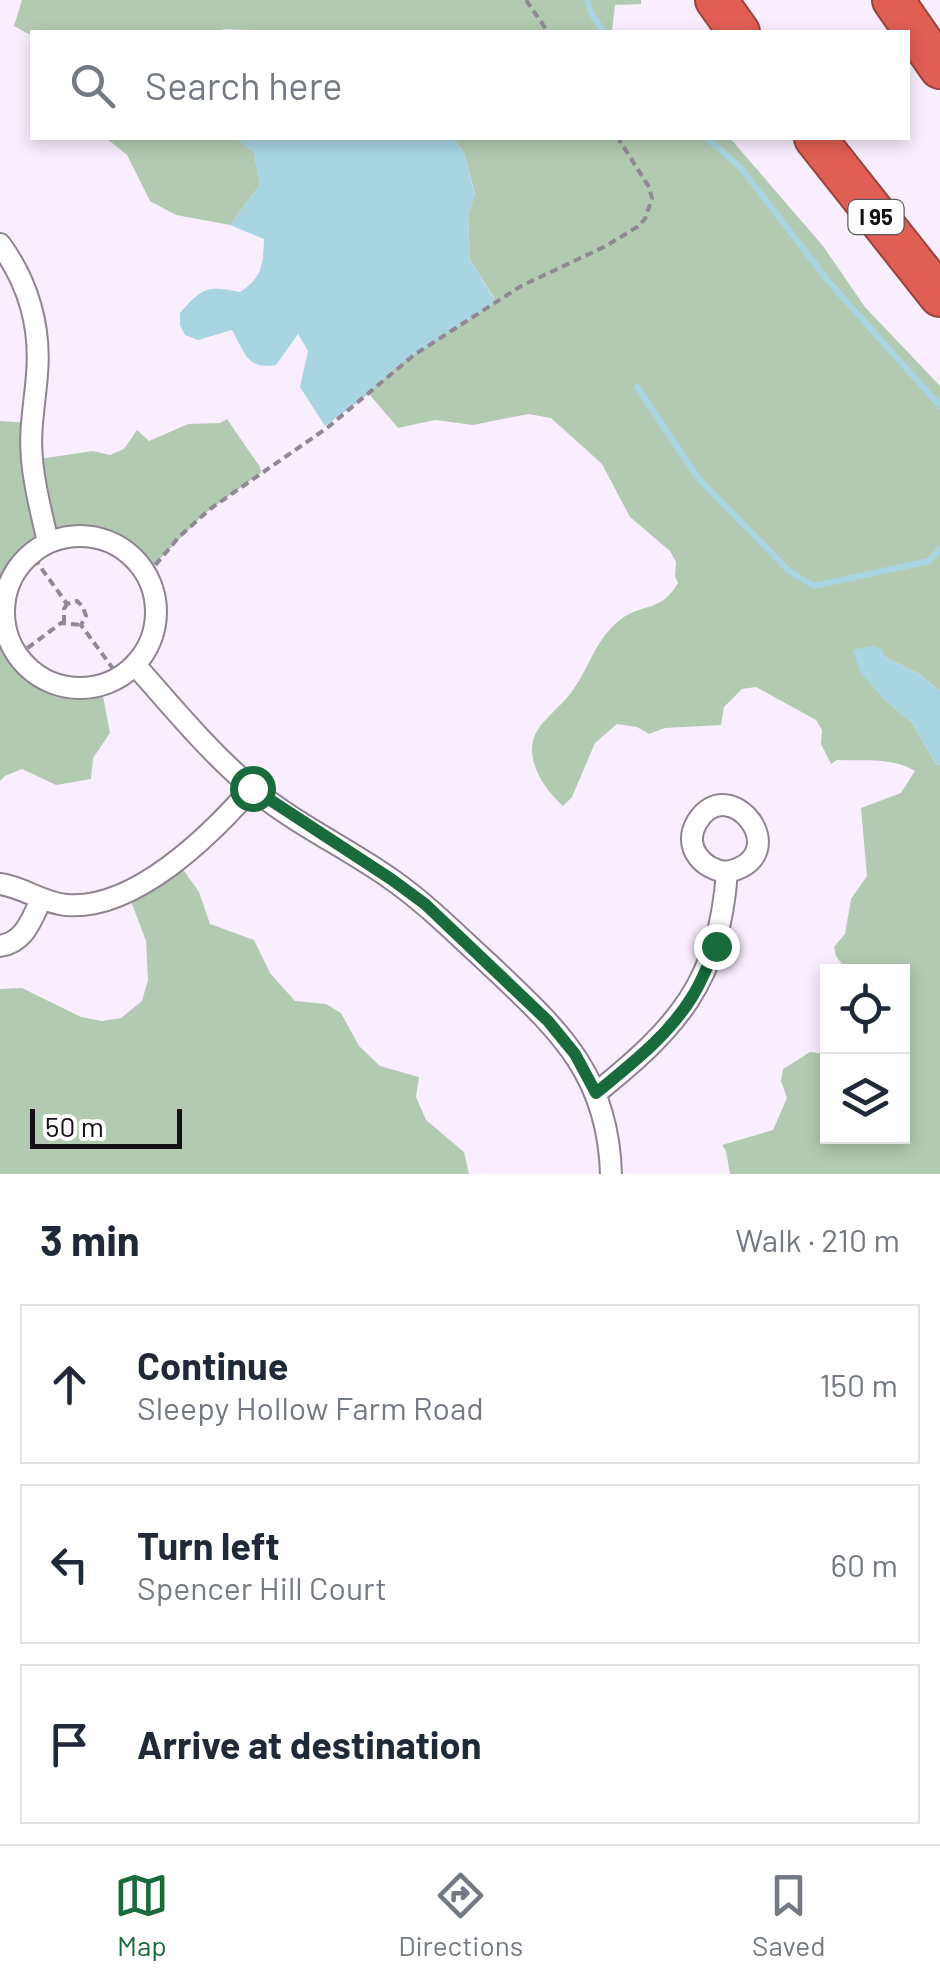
<!DOCTYPE html>
<meta charset="utf-8">
<style>
body{margin:0;font-family:Barlow,sans-serif;background:#f6f6f7;color:#1f2937}
.controls{position:absolute;right:30px;bottom:30px;display:grid;overflow:hidden;border-radius:0px;box-shadow:0 5px 15px #0003}
.controls button{width:90px;height:90px;display:grid;place-items:center;padding:0;border:0;border-bottom:2px solid #e0e1e3;background:#fff;color:#1f2937;font:50px sans-serif}
.scale{position:absolute;left:30px;bottom:25px;width:152px;box-sizing:border-box;padding-left:10px;border:5px solid #151016;border-top:0;font-size:28px;line-height:35px;white-space:nowrap;color:#151016;-webkit-text-stroke:8px #fff;paint-order:stroke}
.stop{position:absolute;width:30px;height:30px;margin:-22px;border:8px solid #1a6b3c;border-radius:50%;background:#fff}
.stop.end{background:#1a6b3c;border-color:#fff;box-shadow:0 2px 10px #0008}
.list{margin:0;padding:0;list-style:none}
h2{display:flex;justify-content:space-between;align-items:center;height:130px;margin:0;padding:0 40px;font-size:42px}
h2 small{font-size:32px;font-weight:400;color:#747a83}
.list li{display:grid;grid-template-columns:65px 1fr auto;gap:30px;align-items:center;box-sizing:border-box;height:160px;margin:0 20px 20px;padding:0 20px;border:2px solid #e0e1e3;border-radius:0px}
.list b{display:block;font-size:38px;white-space:nowrap}
.list p{margin:0;font-size:32px;white-space:nowrap;color:#747a83}
.list em{font-size:32px;font-style:normal;color:#747a83}
.icon{flex:none;width:55px;height:55px;fill:none;stroke:currentColor;stroke-width:2;stroke-linecap:round;stroke-linejoin:round}
.map{position:relative;flex:none;width:940px;height:1174px;overflow:hidden}
.search{position:absolute;background:#fff;box-shadow:0 5px 15px #0003;left:30px;right:30px;top:30px;height:110px;display:flex;align-items:center;gap:25px;box-sizing:border-box;padding:0 35px;border-radius:0px;color:#747a83;font-size:38px}
.sheet{height:670px;background:#fff}
nav{display:flex;justify-content:space-around;align-items:center;box-sizing:border-box;height:140px;border-top:2px solid #e0e1e3;background:#fff;font-size:28px;color:#747a83}
nav a{display:grid;justify-items:center;gap:5px}
nav .on{color:#1a6b3c}
.map>svg:first-child{display:block}
</style>
<div class="map">
<svg width="940" height="1174" viewBox="0 0 940 1174">
<rect width="100%" height="100%" fill="#f9eefe"/>
<g fill="#b3cab2">
<polygon points="22,0 641,0 641,4 615,5 612,32 305,32 224,29 219,32 32,32 32,36 14,26"/>
<polygon points="106,138 236,138 254,152 260,185 230,225 176,215 150,201 127,155"/>
<path d="M453,138h277l93,108 42,61 75,79v305l-21,-17 -34,-17 -4,39 31,27 24,41 4,1v409h-210l-4,-23 -4,-6 51,-15 14,-32 -6,-17 2,-12 27,-17 17,2 1,82h74v-164l-55,-1 -11,-15 -2,-9 11,-13 6,-35 16,-23 -6,-68 40,-15 14,-22c-23,-14 -51,-10 -78,-11l-6,4 -10,-20 1,-14 -6,-10 -60,-33 -14,2 -18,18 -3,18 -56,3 -16,6 -12,-7 -20,-3 -22,19 -23,54 -9,9c-19,-17 -41,-49 -26,-75 9,-15 26,-26 36,-41 17,-24 23,-52 48,-71 24,-17 39,-6 57,-36l-3,-7 1,-14 -6,-11 -40,-34 -28,-53 -51,-46 -23,-4 -55,11 -38,-5 -37,8 -28,-33c12,-28 95,-72 123,-91l1,-6 -24,-38 -2,-45 7,-21 -11,-41z"/>
<path d="M227,419l33,48 1,6 -57,41 -54,55c-15,-10 -30,-24 -45,-33 -54,-28 -90,18 -105,64v-179l30,2 9,36 54,-8 17,4 14,-6 13,-19 12,11 39,-17 32,-1z"/>
<polygon points="0,623 10,659 67,690 102,691 110,733 93,758 91,779 56,785 22,769 5,776 0,781"/>
<polygon points="177,861 199,892 210,924 254,940 270,973 295,1001 326,1004 341,1013 359,1046 380,1066 419,1077 416,1097 426,1120 464,1152 469,1174 0,1174 0,989 22,988 81,1017 102,1021 121,1018 142,1001 148,980 146,941 126,888"/>
</g>
<g fill="#a9d5e3">
<path d="M236,138h217l11,15 11,42 -7,20 2,45 24,39 -1,5 -100,65 -23,24 -45,33 -25,-39 8,-36 -10,-17 -22,31c-30,5 -31,-13 -44,-35l-34,10 -13,-5 -5,-10v-12c22,-25 27,-28 60,-21 23,-15 23,-28 24,-53l-34,-14 30,-40 -6,-33z"/>
<polygon points="872,646 882,649 885,657 919,674 940,691 940,765 936,764 912,723 881,696 860,672 853,650"/>
</g>
<g fill="none" stroke-linecap="round" stroke-linejoin="round">
<g stroke="#a9d5e3" stroke-width="6">
<polyline points="587,0 592,15 604,32"/>
<polyline points="707,138 741,168 829,282 940,406"/>
<polyline points="637,387 698,478 789,571 814,586 929,561 940,549"/>
</g>
<g stroke="#908394" stroke-width="24">
<g id="minor">
<path d="M0,244c28,38 41,83 37,130 -2,29 -8,56 -5,85 2,28 10,56 16,83"/>
<circle cx="80" cy="612" r="76"/>
<path d="M135,665c37,41 73,86 116,122 42,36 95,60 140,92 36,25 66,56 98,85 68,65 119,108 122,210"/>
<path d="M0,884c23,3 43,19 66,21 68,6 144,-69 186,-117"/>
<path d="M0,946c25,-4 31,-26 41,-46"/>
<path d="M596,1093c82,-66 123,-111 131,-221 71,-16 2,-103 -30,-50 -15,25 6,48 30,50"/>
</g>
</g>
<g stroke="#99433e" stroke-width="44">
<g id="motorway">
<polyline points="716,0 739,32"/>
<polyline points="893,0 940,68"/>
<polyline points="815,138 940,296"/>
</g>
</g>
<g stroke="#908894" stroke-width="4" stroke-dasharray="8 5" stroke-linecap="butt">
<polyline points="526,0 548,32"/>
<polyline points="34,558 67,604 77,601 83,607 86,616 81,625 114,670"/>
<polyline points="147,575 179,537 210,509 327,428 414,355 521,286 606,246 637,227 645,219 652,199 649,187 618,138"/>
<polyline points="64,623 64,609 67,604"/>
<polyline points="17,656 61,623 81,625"/>
</g>
<use href="#minor" stroke="#fff" stroke-width="20"/>
<use href="#motorway" stroke="#e05e53" stroke-width="40"/>
</g>
<g fill="none" stroke-linecap="round" stroke-linejoin="round">
<path stroke="#1a6b3c" stroke-width="12" d="M252,788l139,91 34,25 123,117 27,33 21,39c35,-29 72,-57 96,-96 10,-16 17,-34 24,-51"/>
</g>
<g text-anchor="middle" stroke-width="10" stroke-linejoin="round" paint-order="stroke">
<rect fill="#fff" stroke="#5b585c" stroke-width="2.5" x="848.5" y="200" width="55" height="34" rx="8"/>
<g font-size="22" font-weight="bold" fill="#151016">
<text x="876" y="225">I 95</text>
</g>
</g>
</svg>
<div class="controls">
<button><svg class="icon" aria-label="locate" viewBox="0 0 24 24"><circle cx="12" cy="12" r="6"/><path d="M12 2v4M12 18v4M2 12h4M18 12h4"/></svg></button>
<button><svg class="icon" aria-label="layers" viewBox="0 0 24 24"><path d="M12 4l9 5-9 5-9-5zM3 14l9 5 9-5"/></svg></button>
</div>
<div class="scale">50 m</div>
<div class="stop" style="left:252px;top:788px"></div>
<div class="stop end" style="left:716px;top:946px"></div>
<div class="search"><svg class="icon" aria-label="search" viewBox="0 0 24 24"><circle cx="10" cy="10" r="6"/><path d="M15 15l6 6"/></svg>Search here</div>
</div>
<section class="sheet">
<h2>3 min<small>Walk · 210 m</small></h2>
<ul class="list">
<li><svg class="icon" aria-label="ahead" viewBox="0 0 24 24"><path d="M12 20V5M6 11l6-6 6 6"/></svg><div><b>Continue</b><p>Sleepy Hollow Farm Road</p></div><em>150 m</em></li>
<li><svg class="icon" aria-label="left" viewBox="0 0 24 24"><path d="M17 20v-9H6M10 6l-5 5 5 5"/></svg><div><b>Turn left</b><p>Spencer Hill Court</p></div><em>60 m</em></li>
<li><svg class="icon" aria-label="arrive" viewBox="0 0 24 24"><path d="M6 21V4h12l-3 4 3 4H6"/></svg><div><b>Arrive at destination</b></div></li>
</ul>
</section>
<nav>
<a class="on"><svg class="icon" aria-label="map" viewBox="0 0 24 24"><path d="M3 6l6-2 6 2 6-2v14l-6 2-6-2-6 2zM9 4v14M15 6v14"/></svg>Map</a>
<a><svg class="icon" aria-label="directions" viewBox="0 0 24 24"><path d="M12 3l9 9-9 9-9-9zM9 14v-3h6M13 9l2 2-2 2"/></svg>Directions</a>
<a><svg class="icon" aria-label="saved" viewBox="0 0 24 24"><path d="M7 4h10v16l-5-4-5 4z"/></svg>Saved</a>
</nav>
